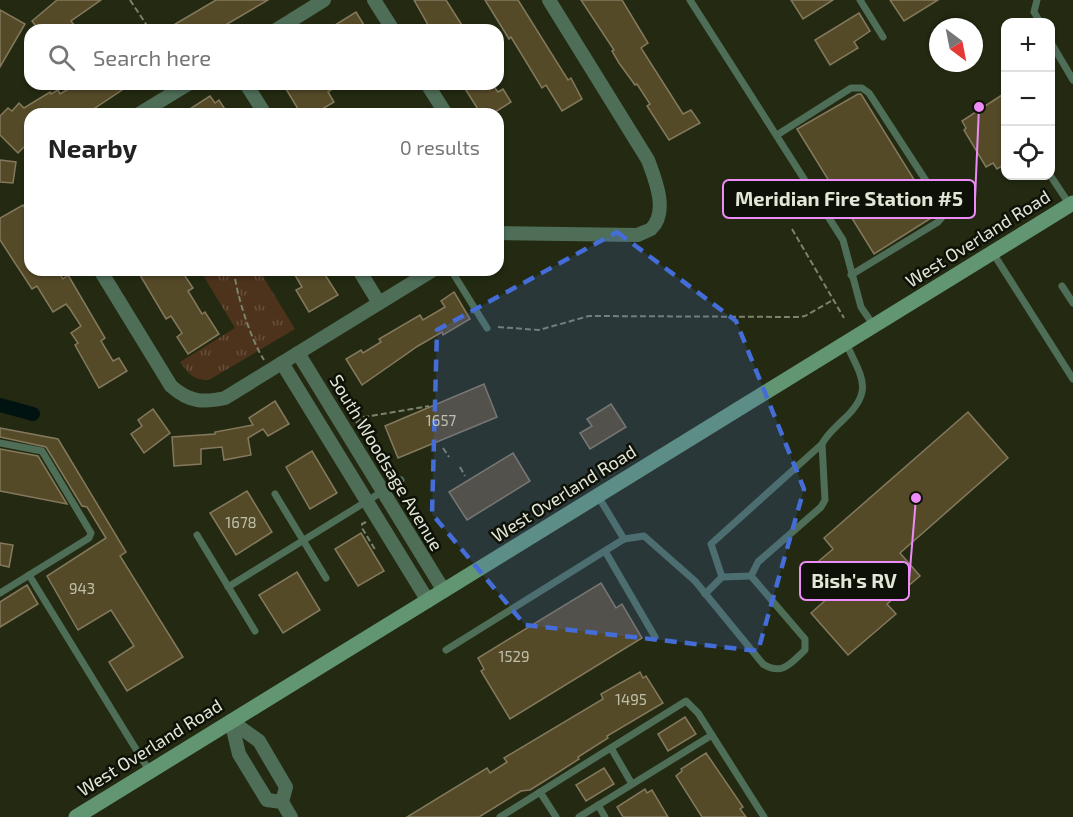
<!DOCTYPE html>
<meta charset="utf-8">
<style>
body{margin:0;font-family:"Exo 2",sans-serif;background:#f6f6f6;color:#222}
.controls{position:absolute;right:18px;top:18px;display:grid;overflow:hidden;border-radius:12px;box-shadow:0 2px 4px #0004}
.controls button{width:54px;height:54px;display:grid;place-items:center;padding:0;border:0;border-bottom:2px solid #e0e0e0;background:#fff;color:#222;font:30px sans-serif}
.compass{position:absolute;left:929px;top:18px;width:54px;height:54px;border-radius:50%;background:#fff;box-shadow:0 2px 4px #0004;rotate:148deg}
.list{margin:0;padding:0;list-style:none}
h2{display:flex;justify-content:space-between;align-items:center;height:78px;margin:0;padding:0 24px;font-size:26px}
h2 small{font-size:20px;font-weight:400;color:#767676}
.icon{flex:none;width:33px;height:33px;fill:none;stroke:currentColor;stroke-width:2;stroke-linecap:round;stroke-linejoin:round}
.map{position:relative;flex:none;width:1073px;height:817px;overflow:hidden}
.search{position:absolute;background:#fff;box-shadow:0 2px 4px #0004;left:24px;top:24px;width:480px;height:66px;display:flex;align-items:center;gap:15px;box-sizing:border-box;padding:0 21px;border-radius:18px;color:#767676;font-size:22px}
.panel{position:absolute;background:#fff;box-shadow:0 2px 4px #0004;left:24px;top:108px;width:480px;height:168px;border-radius:18px}
.map>svg:first-child{display:block}
</style>
<div class="map">
<svg width="1073" height="817" viewBox="0 0 1073 817">
<defs>
<pattern id="park-tufts" width="24" height="20" patternUnits="userSpaceOnUse" patternTransform="scale(1.5)"><rect width="24" height="20" fill="#4d321c"/><path d="M3 7l-1-3M5 7V3M7 7l1-3M15 17l-1-3M17 17v-4M19 17l1-3" fill="none" stroke="#66503c"/></pattern>
</defs>
<rect width="100%" height="100%" fill="#232a11"/>
<path fill="url(#park-tufts)" d="M200,270h59l36,59 -86,51c-16,0 -20,-6 -29,-18l55,-34z"/>
<g fill="none" stroke-linecap="round" stroke-linejoin="round">
<polyline stroke="#001311" stroke-width="14" points="0,405 33,414"/>
</g>
<g fill="#554a28" stroke="#84795d" stroke-width="1.5">
<polygon points="57,0 101,0 71,21 78,30 39,30 32,21"/>
<polygon points="216,0 268,0 217,30 165,30"/>
<polygon points="414,0 446,0 465,30 431,30"/>
<polygon points="485,0 518,0 568,80 571,78 582,99 562,111 546,85 542,88 511,37 509,39"/>
<polygon points="581,0 622,0 648,43 641,48 664,84 683,114 691,110 700,123 669,140 647,106 650,104 637,84 635,85 619,63 612,51 614,50"/>
<polygon points="791,0 833,0 803,19"/>
<polygon points="890,0 938,0 904,21"/>
<polygon points="0,10 25,24 0,67"/>
<polygon points="356,12 367,30 327,30"/>
<polygon points="859,13 870,31 854,42 858,48 830,65 815,40"/>
<polygon points="77,84 131,84 86,114 30,114 30,141 18,153 0,135 0,116 8,108 12,111 19,103 24,108 50,92 51,94 58,90 60,94"/>
<polygon points="283,84 340,84 328,92 334,102 314,114 301,114"/>
<polygon points="462,84 492,84 498,92 503,89 511,102 492,114 481,114"/>
<polygon points="1005,93 1005,164 997,169 993,163 986,167 964,130 966,128 962,121"/>
<polygon points="858,94 861,94 936,215 874,254 797,129"/>
<polygon points="210,96 215,103 219,100 228,114 182,114"/>
<polygon points="0,160 16,162 13,183 0,182"/>
<polygon points="23,205 30,216 30,270 57,270 63,279 68,275 105,338 101,341 113,361 119,358 127,371 99,388 75,345 78,343 71,333 81,326 70,309 66,304 53,312 37,286 32,289 0,240 0,218"/>
<polygon points="137,270 181,270 193,288 188,291 202,314 205,312 219,334 188,354 177,337 182,333 171,316 166,319"/>
<polygon points="292,270 322,270 338,295 309,312 296,290 302,287"/>
<polygon points="454,292 470,319 443,335 442,332 418,346 362,385 346,359 361,350 363,353 381,342 379,339 420,315 423,320 445,307 441,301"/>
<polygon points="484,384 497,417 398,458 385,426"/>
<polygon points="275,401 289,424 268,436 263,429 248,438 251,455 224,460 222,447 201,449 201,464 174,466 172,437 215,434 215,432 253,425 249,418"/>
<polygon points="611,404 626,427 590,449 580,433 592,426 587,419"/>
<polygon points="153,409 170,433 144,453 131,434 142,426 138,420"/>
<polygon points="968,412 1008,458 900,553 920,576 887,604 896,614 848,655 811,613 828,598 806,572 833,549 824,538"/>
<polygon points="0,428 58,439 126,552 120,556 183,657 127,691 109,662 134,646 111,610 78,630 47,576 106,538 87,507 82,506 46,447 0,437"/>
<polygon points="0,449 38,456 67,504 0,491"/>
<polygon points="312,451 337,493 310,509 286,467"/>
<polygon points="513,453 530,481 467,520 449,492"/>
<polygon points="247,491 272,532 236,555 210,513"/>
<polygon points="361,533 384,571 358,586 335,549"/>
<polygon points="0,543 13,545 9,567 0,565"/>
<polygon points="297,572 320,610 283,633 259,595"/>
<polygon points="601,583 616,608 622,604 642,638 510,719 481,671 484,669 478,658"/>
<polygon points="27,585 38,604 0,627 0,602"/>
<polygon points="640,672 643,678 646,676 663,703 607,736 608,738 578,757 579,759 554,775 530,790 521,791 479,817 407,817 487,768 490,773 507,762 504,758 603,699 601,694"/>
<polygon points="685,717 696,734 668,751 658,734"/>
<polygon points="706,753 743,807 740,809 746,817 702,817 676,776 682,771 681,769"/>
<polygon points="604,768 614,784 586,801 576,785"/>
<polygon points="645,789 647,793 652,790 668,817 623,817 617,807"/>
</g>
<g fill="none" stroke-linecap="round" stroke-linejoin="round">
<g stroke="#7c826d" stroke-width="2" stroke-dasharray="6 3" stroke-linecap="butt">
<polyline points="130,0 150,30"/>
<polyline points="792,229 844,318"/>
<path d="M234,270c2,24 17,70 30,90"/>
<polyline points="498,327 539,330 589,316 797,317 805,316 833,300"/>
<polyline points="356,423 364,417 429,406"/>
<polyline points="443,448 449,457"/>
<polyline points="460,467 465,476"/>
<polyline points="366,522 362,524 362,528 376,551"/>
</g>
<g stroke="#4e6e58" stroke-width="7">
<polyline points="690,0 843,240 861,307 874,326"/>
<polyline points="860,0 883,37"/>
<polyline points="1037,0 1034,12 1040,22"/>
<polyline points="1050,41 1073,80"/>
<polyline points="777,135 851,88 862,88 869,93 943,207 943,216 938,222 851,275"/>
<polyline points="1050,175 1070,205"/>
<polyline points="993,253 1073,379"/>
<polyline points="451,270 487,328"/>
<polyline points="1062,286 1073,303"/>
<polyline points="0,443 42,451 91,533 89,538 0,593"/>
<polyline points="275,494 326,578"/>
<polyline points="598,496 624,539"/>
<polyline points="197,535 255,631"/>
<polyline points="605,551 655,637"/>
<polyline points="29,575 150,772"/>
<polyline points="722,577 751,576"/>
<polyline points="228,587 401,480"/>
<polyline points="705,594 722,577 711,544 822,444"/>
<path d="M446,650l178,-111 20,-3 51,45 68,83c19,12 27,0 42,-14v-11l-54,-63 7,-14 63,-55 4,-7 -3,-56c5,-10 14,-17 22,-25 31,-29 17,-42 2,-76"/>
<polyline points="611,748 632,784"/>
<polyline points="540,792 556,817"/>
<polyline points="598,805 605,817"/>
<polyline points="500,817 686,701 698,713 764,817"/>
<polyline points="579,817 712,735"/>
</g>
<g stroke="#4e6e58" stroke-width="14">
<polyline points="374,0 393,30"/>
<polyline points="276,30 324,0"/>
<polyline points="246,84 265,114"/>
<polyline points="427,84 446,114"/>
<polyline points="139,114 188,84"/>
<path d="M498,233l140,2c3,-2 10,-4 13,-6 18,-17 4,-50 -3,-69l-99,-160"/>
<path d="M100,270l71,116c18,16 32,17 54,12l208,-128"/>
<polyline points="359,270 379,303"/>
<polyline points="298,353 444,591"/>
<polyline points="282,363 428,601"/>
<polyline points="231,721 239,754 267,800 282,802 291,817"/>
<polyline points="231,721 259,741 286,787 282,802"/>
</g>
<polyline stroke="#629673" stroke-width="15" points="76,817 1073,203"/>
</g>
<path fill="#446dd8" fill-opacity="0.2" stroke="#446dd8" stroke-width="4.5" stroke-dasharray="12 8" stroke-linejoin="round" d="M617,232l119,89 68,168 -46,162 -233,-26 -93,-111 5,-184z"/>
<g text-anchor="middle" stroke-width="5" stroke-linejoin="round" paint-order="stroke">
<g font-size="15" fill="#bfc0ac">
<text x="441" y="426">1657</text>
<text x="241" y="528">1678</text>
<text x="82" y="594">943</text>
<text x="514" y="662">1529</text>
<text x="631" y="705">1495</text>
</g>
<g font-size="18" fill="#e2e7d8" stroke="#0e1107">
<text transform="translate(978 239) rotate(-32)" y="6">West Overland Road</text>
<text transform="translate(386 463) rotate(59)" y="6">South Woodsage Avenue</text>
<text transform="translate(564 494) rotate(-32)" y="6">West Overland Road</text>
<text transform="translate(150 748) rotate(-32)" y="6">West Overland Road</text>
</g>
</g>
<path fill="none" stroke="#ed8cf9" stroke-width="2" d="M979 107L975 199M916 498L909 581"/>
<g fill="#ed8cf9" stroke="#0e1107" stroke-width="2">
<circle cx="979" cy="107" r="6"/>
<circle cx="916" cy="498" r="6"/>
</g>
<g fill="#0e1107" stroke="#ed8cf9" stroke-width="2">
<rect x="723" y="180" width="252" height="38" rx="6"/>
<rect x="800" y="562" width="109" height="38" rx="6"/>
</g>
<g font-size="20" text-anchor="middle" font-weight="bold" fill="#e2e7d8">
<text x="849" y="206">Meridian Fire Station #5</text>
<text x="854" y="588">Bish's RV</text>
</g>
</svg>
<div class="controls">
<button>+</button>
<button>−</button>
<button><svg class="icon" aria-label="locate" viewBox="0 0 24 24"><circle cx="12" cy="12" r="6"/><path d="M12 2v4M12 18v4M2 12h4M18 12h4"/></svg></button>
</div>
<svg class="compass" viewBox="-18 -18 36 36"><path d="M0-13l5 13h-10z" fill="#e53935"/><path d="M0 13l5-13h-10z" fill="#767676"/></svg>
<div class="search"><svg class="icon" aria-label="search" viewBox="0 0 24 24"><circle cx="10" cy="10" r="6"/><path d="M15 15l6 6"/></svg>Search here</div>
<section class="panel">
<h2>Nearby<small>0 results</small></h2>
<ul class="list">
</ul>
</section>
</div>
